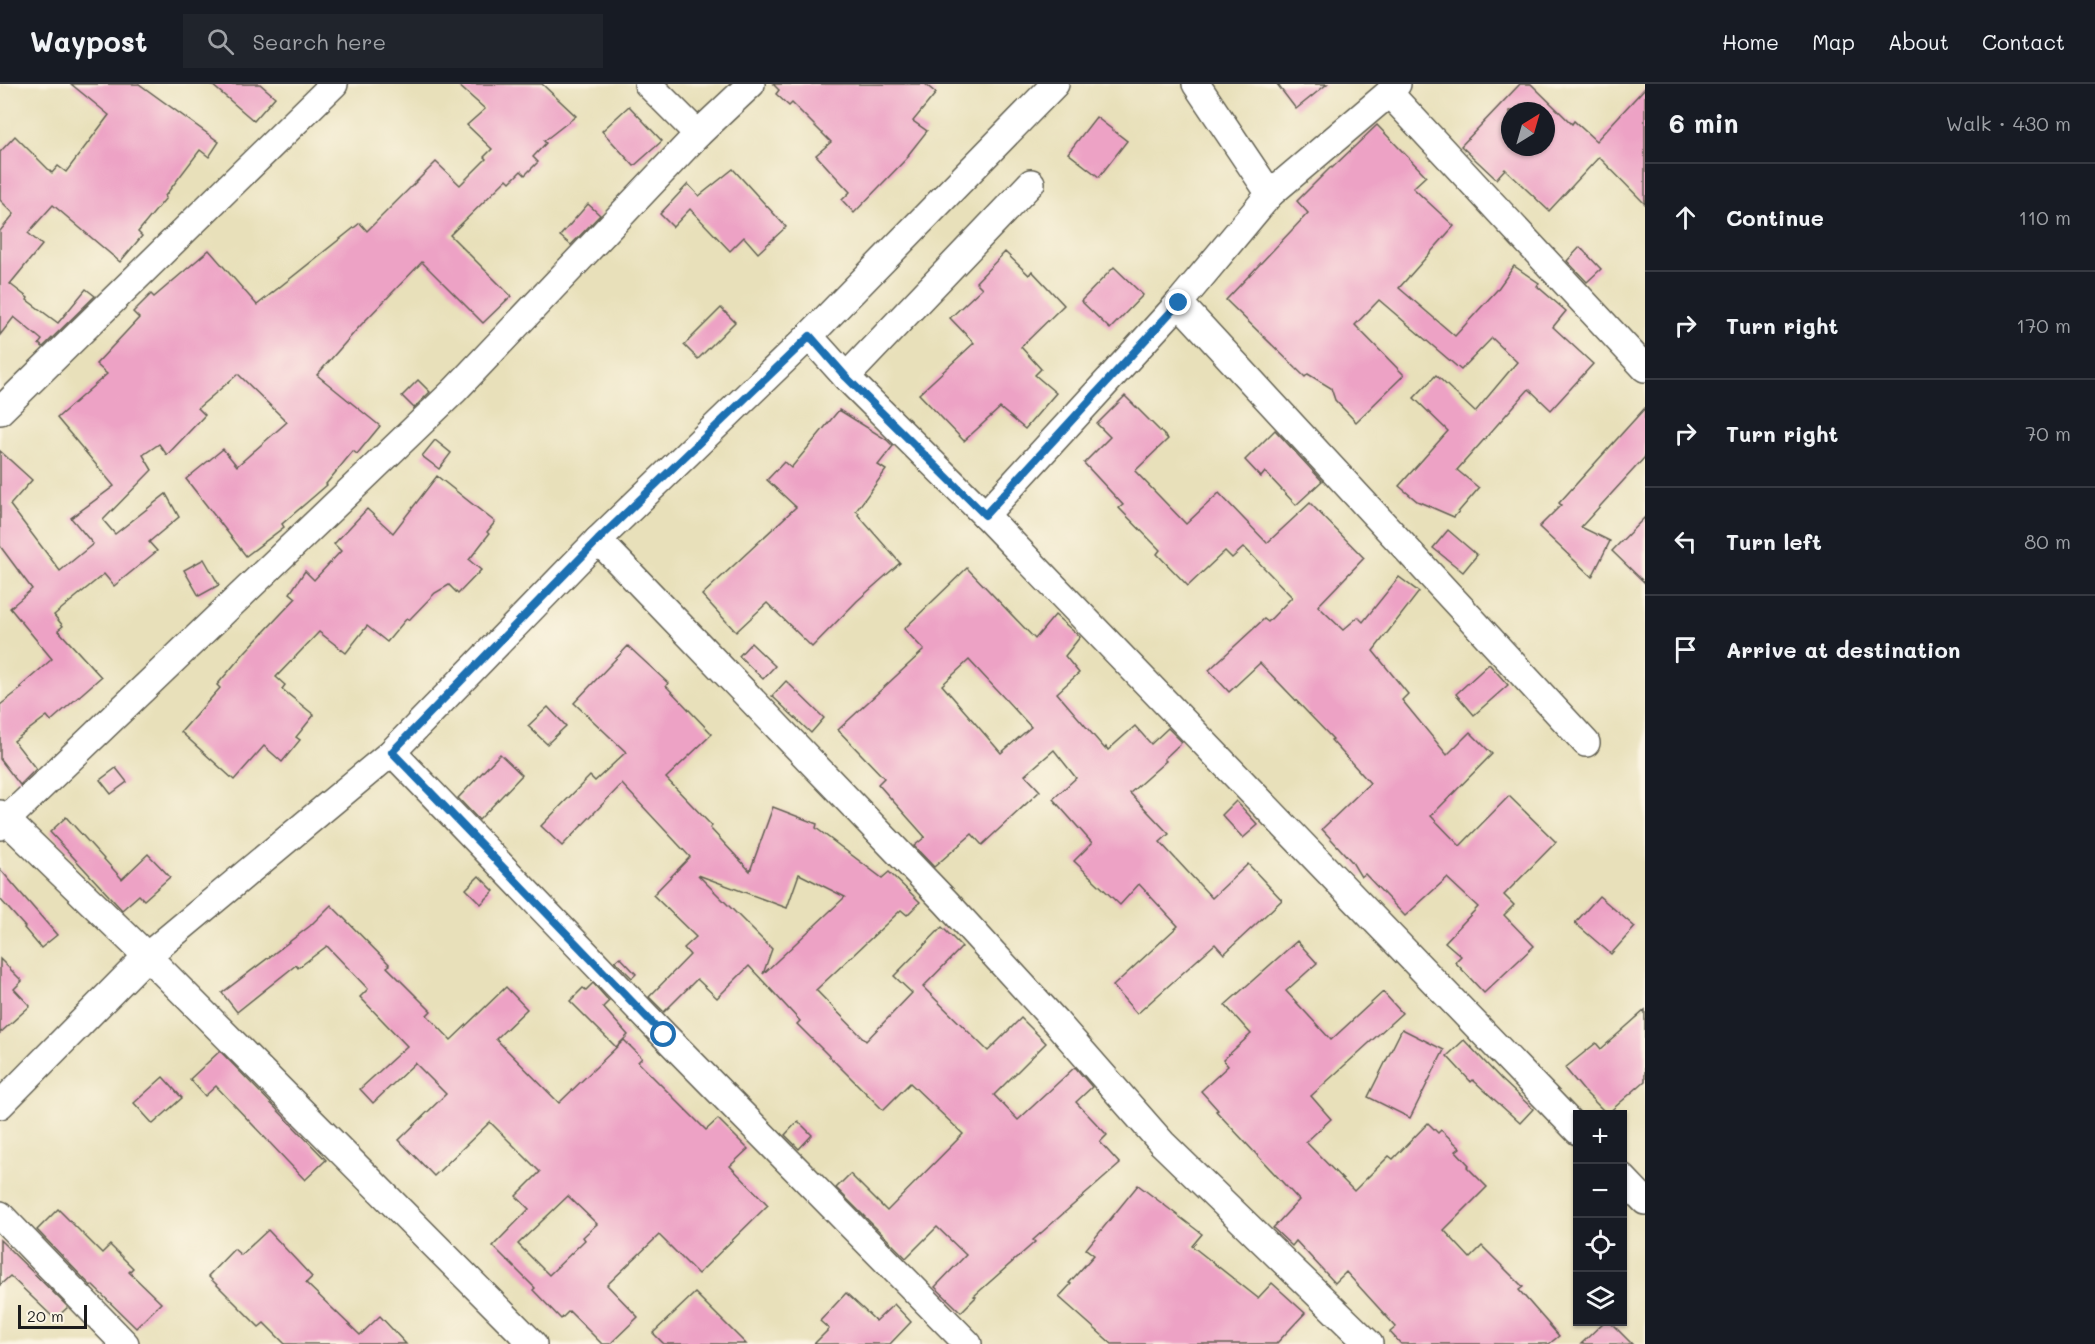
<!DOCTYPE html>
<meta charset="utf-8">
<style>
body{margin:0;font-family:Mali,sans-serif;background:#20242c;color:#f1f3f6}
.controls{position:absolute;right:18px;bottom:18px;display:grid;overflow:hidden;border-radius:0px;box-shadow:0 2px 4px #0004}
.controls button{width:54px;height:54px;display:grid;place-items:center;padding:0;border:0;border-bottom:2px solid #363941;background:#171b24;color:#f1f3f6;font:30px sans-serif}
.compass{position:absolute;left:1501px;top:18px;width:54px;height:54px;border-radius:50%;background:#171b24;box-shadow:0 2px 4px #0004;rotate:37deg}
.scale{position:absolute;left:18px;bottom:15px;width:69px;box-sizing:border-box;padding-left:6px;border:3px solid #1c1c1c;border-top:0;font-size:16px;line-height:21px;white-space:nowrap;color:#1c1c1c;-webkit-text-stroke:4px #fcf5e5;paint-order:stroke}
.stop{position:absolute;width:18px;height:18px;margin:-14px;border:4px solid #1f6fb2;border-radius:50%;background:#fff}
.stop.end{background:#1f6fb2;border-color:#fff;box-shadow:0 2px 6px #0008}
.list{margin:0;padding:0;list-style:none}
h2{display:flex;justify-content:space-between;align-items:center;height:78px;margin:0;padding:0 24px;font-size:26px}
h2 small{font-size:20px;font-weight:400;color:#9ea1a6}
.list li{display:grid;grid-template-columns:39px 1fr auto;gap:18px;align-items:center;box-sizing:border-box;height:108px;padding:0 24px;border-top:2px solid #363941}
.list b{display:block;font-size:22px;white-space:nowrap}
.list em{font-size:20px;font-style:normal;color:#9ea1a6}
.icon{flex:none;width:33px;height:33px;fill:none;stroke:currentColor;stroke-width:2;stroke-linecap:round;stroke-linejoin:round}
.map{position:relative;flex:none;width:1645px;height:1260px;overflow:hidden}
header{display:flex;align-items:center;gap:36px;box-sizing:border-box;height:84px;padding:0 30px;background:#171b24;border-bottom:2px solid #363941}
header strong{font-size:28px}
nav{display:flex;gap:33px;margin-inline-start:auto;font-size:21px}
.search{width:420px;height:54px;background:#20242c;display:flex;align-items:center;gap:15px;box-sizing:border-box;padding:0 21px;border-radius:0px;color:#9ea1a6;font-size:22px}
main{display:flex}
aside{flex:1;background:#171b24}
.map>svg:first-child{display:block}
</style>
<header>
<strong>Waypost</strong>
<div class="search"><svg class="icon" aria-label="search" viewBox="0 0 24 24"><circle cx="10" cy="10" r="6"/><path d="M15 15l6 6"/></svg>Search here</div>
<nav><a>Home</a><a>Map</a><a>About</a><a>Contact</a></nav>
</header>
<main>
<div class="map">
<svg width="1645" height="1260" viewBox="0 0 1645 1260">
<rect width="100%" height="100%" fill="#fcf5e5"/>
<filter id="ink" filterUnits="userSpaceOnUse"><feTurbulence type="fractalNoise" baseFrequency=".0167" numOctaves="2"/><feDisplacementMap in="SourceGraphic" scale="12" xChannelSelector="R" yChannelSelector="G"/><feConvolveMatrix kernelMatrix="1 2 1 2 8 2 1 2 1" color-interpolation-filters="sRGB"/></filter>
<filter id="wash" filterUnits="userSpaceOnUse"><feTurbulence type="fractalNoise" baseFrequency=".008" numOctaves="4" result="noise"/><feDisplacementMap in="SourceGraphic" scale="24" xChannelSelector="R" yChannelSelector="G"/><feGaussianBlur stdDeviation="1.35" result="paint"/><feColorMatrix in="noise" values="0 0 0 0 0 0 0 0 0 0 0 0 0 0 0 0 0 1.4 0 .05"/><feComposite in="paint" operator="in"/></filter>
<g filter="url(#wash)">
<rect width="100%" height="100%" fill="#e8e0ba"/>
<g id="blocks">
<g fill="#eda2c5" fill-rule="evenodd">
<polygon points="71,0 139,0 219,58 209,73 200,66 165,112 166,114 138,148 142,152 120,178 53,121 28,149 42,161 10,200 28,214 27,216 58,239 86,205 95,212 43,263 39,260 42,256 14,233 0,251 0,147 14,130 0,116 0,68 15,52 52,89 58,82 66,88 109,31"/>
<polygon points="211,0 260,0 275,13 254,37"/>
<polygon points="457,0 542,0 576,32 544,57 546,59 533,73 538,78 525,91 521,87 510,98 507,95 450,151 511,212 483,239 422,178 360,242 317,291 380,342 357,370 353,367 326,400 327,401 282,440 284,443 246,472 186,395 223,365 237,382 287,338 238,290 198,324 205,331 167,371 159,360 143,371 152,386 103,436 115,450 166,410 179,433 149,458 157,467 114,502 104,490 54,531 63,542 58,546 101,593 51,637 47,632 14,657 36,685 20,701 0,675 0,621 22,604 20,603 52,575 10,524 32,505 0,462 0,367 32,396 10,421 60,487 93,460 71,434 114,402 57,334 107,290 96,280 139,234 133,228 151,210 154,213 209,166 257,221 360,139 367,147 436,78 460,101 486,75 484,73 492,65 467,41 485,25"/>
<polygon points="773,0 925,0 936,9 913,37 927,47 908,71 909,72 854,129 842,116 850,108 816,71 831,58 792,19 789,22 776,10 779,6"/>
<polygon points="1277,0 1327,0 1296,25"/>
<path d="M1520,0h11l41,40 2,-3 22,20 49,-53v116l-46,-47 -50,54 -44,-42 -9,10 -35,-33zM1510,27h36v36h-36z"/>
<polygon points="629,22 662,57 634,82 602,47"/>
<polygon points="1096,33 1127,57 1099,93 1068,69"/>
<polygon points="1377,41 1426,92 1413,104 1454,142 1399,204 1455,252 1497,206 1514,182 1539,199 1537,202 1566,227 1553,243 1593,280 1551,326 1529,305 1457,386 1479,404 1454,433 1417,417 1399,402 1448,347 1414,314 1436,291 1475,328 1517,278 1492,254 1461,286 1379,216 1355,241 1404,291 1356,338 1335,316 1331,304 1308,290 1305,293 1226,216 1308,129 1297,117 1331,83 1332,84"/>
<polygon points="733,85 786,143 758,169 744,153 730,167 690,125 673,143 660,130 688,100 699,112"/>
<polygon points="588,120 600,131 571,161 560,152"/>
<polygon points="1580,163 1601,185 1587,198 1567,177"/>
<polygon points="1005,168 1029,191 1032,187 1064,221 1021,263 1041,285 1035,291 1056,309 1025,345 1000,324 964,357 919,310 974,259 950,234 982,204 976,198"/>
<polygon points="1114,183 1143,211 1110,245 1081,217"/>
<polygon points="721,224 735,238 698,275 684,261"/>
<polygon points="418,296 430,308 414,324 402,312"/>
<polygon points="1125,312 1168,355 1135,387 1186,440 1219,409 1267,459 1310,419 1364,474 1318,522 1343,546 1358,533 1363,538 1399,493 1419,508 1373,567 1408,610 1402,616 1447,671 1470,648 1492,670 1431,732 1460,762 1509,712 1556,758 1504,811 1514,821 1504,831 1534,862 1484,909 1455,878 1461,872 1445,858 1478,823 1447,794 1405,832 1365,790 1361,793 1352,778 1322,745 1370,699 1331,656 1333,655 1260,579 1229,608 1209,586 1264,535 1268,538 1292,513 1244,463 1232,474 1225,467 1188,502 1157,470 1160,466 1119,424 1123,421 1084,379 1110,353 1097,340"/>
<polygon points="1645,324 1645,373 1581,443 1610,457 1592,493 1539,443 1561,421 1559,419"/>
<polygon points="839,326 887,356 893,362 878,381 886,386 856,427 859,429 858,431 900,479 857,517 812,563 767,519 736,548 702,511 796,423 767,396 784,378 791,384"/>
<polygon points="1275,346 1322,397 1296,421 1265,388 1261,393 1245,376"/>
<polygon points="435,356 451,369 439,385 422,372"/>
<polygon points="437,392 495,438 487,448 489,450 469,476 481,486 458,510 449,501 435,509 409,536 407,534 387,558 367,542 346,569 319,548 276,593 285,601 282,605 314,631 296,653 300,656 282,678 264,662 234,696 181,648 220,604 217,601 245,568 296,514 290,509 305,487 314,496 341,467 334,460 367,425 393,449"/>
<polygon points="1645,433 1645,499 1612,467"/>
<polygon points="1448,446 1477,471 1463,488 1433,464"/>
<polygon points="204,475 219,501 199,512 184,486"/>
<path d="M967,484l68,71 20,-24 25,22 -15,19 14,17 -22,20 48,56 1,-2 2,3 27,-24 16,18 17,-16 14,14 -18,17 2,2 -36,32 39,41 -9,8 52,56 36,-34 34,36 -58,54 -9,-10 -78,70 -24,-28 65,-60 -39,-42 -19,21 -46,-44 18,-18 -39,-44 23,-21 -22,-28 -29,25 15,16 -58,54 -10,-11 -38,33 -20,-21 11,-9 -47,-53 6,-6 -46,-48 86,-80 -20,-21zM969,576l62,67 -30,26 -59,-68z"/>
<polygon points="751,559 775,582 763,595 739,572"/>
<path d="M628,562l40,37 -2,3 46,48 -46,44 46,48 -2,2 40,43 23,-64 44,17 -1,4 66,50 7,-6 31,30 -13,13 -6,-5 -85,80 50,51 46,-48 -18,-17 48,-49 20,20 -39,40 65,64 33,-33 25,25 -52,52 24,25 57,-53 17,20 -16,15 31,33 -7,7 20,22 -87,76 2,2 -61,54 2,1 -15,15 -26,-25 31,-32 -29,-28 -31,31 -70,-70 14,-14 37,37 76,-77 -53,-51 -27,27 -86,-86 3,-3 -51,-55 -32,32 -20,-19 -33,33 -15,-15 41,-42 -6,-7 12,-11 -43,-42 37,-38 -68,-73 -60,62 -21,-20 49,-50 5,5 31,-29 -52,-49zM799,790l46,23 -82,77 9,-25 -74,-74 89,33z"/>
<polygon points="1489,580 1508,601 1474,631 1456,610"/>
<polygon points="786,597 824,634 811,649 772,612"/>
<polygon points="548,623 566,642 547,660 528,642"/>
<polygon points="500,670 522,691 479,736 458,714"/>
<polygon points="116,684 127,698 111,710 100,696"/>
<polygon points="1236,717 1258,741 1243,754 1222,731"/>
<polygon points="66,733 122,795 148,770 170,793 144,816 139,811 122,826 50,748"/>
<polygon points="0,785 57,851 41,864 24,844 25,843 0,815"/>
<polygon points="479,792 494,807 481,820 466,805"/>
<polygon points="1599,812 1635,843 1611,870 1575,839"/>
<path d="M331,821l59,60 -3,2 44,44 -4,4 24,25 55,-53 21,22 -31,30 63,64 65,-63 18,18 -4,4 68,68 12,-11 30,30 -18,17 38,39 -70,69 -39,-39 -52,50 31,32 -28,27h-8l-33,-33 -8,8 -28,-29 2,-2 -42,-42 36,-37 -13,-13 24,-24 -50,-50 -56,54 -35,-36 47,-46 -31,-31 -42,40 -13,-14 47,-43 -47,-49 8,-8 -41,-43 -29,22 -2,-3 -59,47 -15,-19 88,-67zM568,1112l29,28 -14,13 2,3 -36,35 -31,-31z"/>
<polygon points="1297,857 1317,879 1286,907 1331,956 1383,908 1402,929 1311,1012 1331,1035 1306,1058 1354,1107 1389,1072 1393,1075 1428,1039 1438,1049 1441,1046 1460,1064 1456,1067 1469,1081 1467,1083 1487,1103 1444,1146 1470,1174 1482,1162 1523,1203 1519,1206 1559,1252 1549,1260 1401,1260 1390,1248 1396,1243 1346,1188 1335,1199 1296,1157 1292,1162 1273,1144 1299,1116 1216,1027 1218,1026 1201,1007 1228,982 1223,976 1251,950 1225,921"/>
<polygon points="620,873 636,890 632,894 615,877"/>
<polygon points="0,875 22,897 14,905 30,922 0,949"/>
<polygon points="593,899 609,917 603,923 628,951 616,963 570,917 583,904 586,906"/>
<polygon points="1645,926 1645,997 1607,1030 1584,1007 1565,984 1596,959 1601,965"/>
<polygon points="1402,945 1444,966 1410,1034 1368,1013"/>
<polygon points="1464,956 1501,995 1533,1025 1520,1039 1473,996 1471,998 1447,972"/>
<polygon points="220,967 326,1076 305,1096 216,1002 205,1012 190,995"/>
<polygon points="163,993 182,1014 153,1040 134,1019"/>
<polygon points="798,1037 812,1051 799,1065 785,1051"/>
<polygon points="1138,1101 1202,1150 1192,1162 1258,1214 1272,1199 1305,1229 1276,1260 1112,1260 1059,1213 1071,1200 1069,1199 1094,1171 1086,1165"/>
<polygon points="58,1125 102,1169 110,1161 133,1184 129,1188 161,1219 136,1244 92,1201 91,1202 37,1146"/>
<polygon points="268,1146 312,1193 306,1199 360,1251 380,1232 406,1260 285,1260 264,1239 259,1243 208,1192 234,1165 241,1171"/>
<polygon points="0,1156 68,1223 55,1235 10,1192 0,1201"/>
<polygon points="695,1209 746,1260 664,1260 653,1249"/>
<polygon points="846,1209 876,1237 894,1220 911,1238 890,1260 814,1260 829,1245 820,1237"/>
<polygon points="1604,1238 1610,1238 1632,1260 1581,1260"/>
</g>
</g>
</g>
<g filter="url(#ink)">
<use href="#blocks" fill-opacity="0" stroke="#636153" stroke-width="1.5"/>
<g fill="none" stroke-linecap="round" stroke-linejoin="round">
<g stroke="#636153" stroke-width="30">
<g id="minor">
<polyline points="648,0 698,50"/>
<polyline points="1389,9 1645,284"/>
<polyline points="1270,110 1389,9 1397,0"/>
<polyline points="1179,219 1586,659"/>
<polyline points="809,252 846,293 985,431 1578,1047"/>
<polyline points="846,293 1031,99"/>
<polyline points="0,327 334,0"/>
<polyline points="985,431 1179,219 1270,110 1196,0"/>
<polyline points="598,456 946,818 1056,938 1162,1059 1369,1260"/>
<polyline points="392,668 664,951 968,1260"/>
<polyline points="0,730 147,872 533,1260"/>
<polyline points="0,742 455,306 698,50 751,0"/>
<polyline points="0,1021 147,872 392,668 598,456 809,252 1055,0"/>
<polyline points="1622,1093 1645,1117"/>
<polyline points="0,1131 125,1260"/>
</g>
</g>
<use href="#minor" stroke="#fff" stroke-width="27"/>
</g>
</g>
<g fill="none" stroke-linecap="round" stroke-linejoin="round" filter="url(#ink)">
<polyline stroke="#1f6fb2" stroke-width="8" points="664,951 392,668 598,456 810,252 846,293 985,431 1179,219"/>
</g>
</svg>
<div class="controls">
<button>+</button>
<button>−</button>
<button><svg class="icon" aria-label="locate" viewBox="0 0 24 24"><circle cx="12" cy="12" r="6"/><path d="M12 2v4M12 18v4M2 12h4M18 12h4"/></svg></button>
<button><svg class="icon" aria-label="layers" viewBox="0 0 24 24"><path d="M12 4l9 5-9 5-9-5zM3 14l9 5 9-5"/></svg></button>
</div>
<svg class="compass" viewBox="-18 -18 36 36"><path d="M0-13l5 13h-10z" fill="#e53935"/><path d="M0 13l5-13h-10z" fill="#9ea1a6"/></svg>
<div class="scale">20 m</div>
<div class="stop" style="left:664px;top:951px"></div>
<div class="stop end" style="left:1179px;top:219px"></div>
</div>
<aside>
<h2>6 min<small>Walk · 430 m</small></h2>
<ul class="list">
<li><svg class="icon" aria-label="ahead" viewBox="0 0 24 24"><path d="M12 20V5M6 11l6-6 6 6"/></svg><div><b>Continue</b></div><em>110 m</em></li>
<li><svg class="icon" aria-label="right" viewBox="0 0 24 24"><path d="M7 20v-9h11M14 6l5 5-5 5"/></svg><div><b>Turn right</b></div><em>170 m</em></li>
<li><svg class="icon" aria-label="right" viewBox="0 0 24 24"><path d="M7 20v-9h11M14 6l5 5-5 5"/></svg><div><b>Turn right</b></div><em>70 m</em></li>
<li><svg class="icon" aria-label="left" viewBox="0 0 24 24"><path d="M17 20v-9H6M10 6l-5 5 5 5"/></svg><div><b>Turn left</b></div><em>80 m</em></li>
<li><svg class="icon" aria-label="arrive" viewBox="0 0 24 24"><path d="M6 21V4h12l-3 4 3 4H6"/></svg><div><b>Arrive at destination</b></div></li>
</ul>
</aside>
</main>
